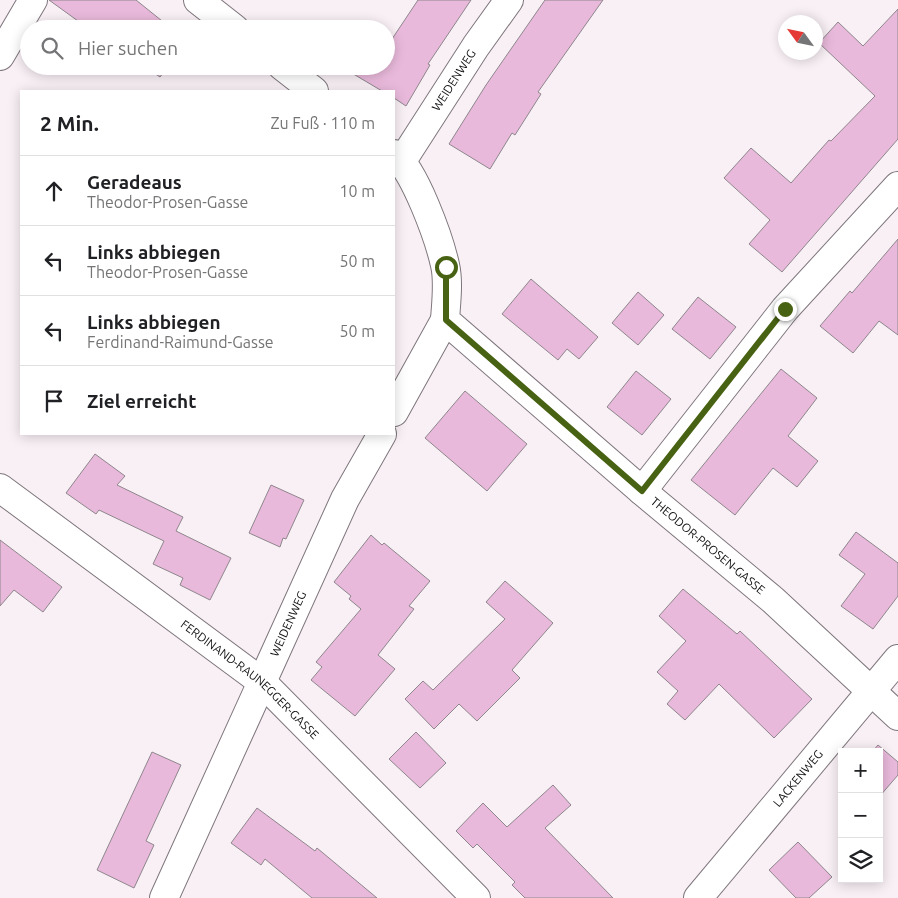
<!DOCTYPE html>
<html lang="de">
<meta charset="utf-8">
<style>
body{margin:0;font-family:Ubuntu,sans-serif;background:#f6f6f6;color:#202124}
.controls{position:absolute;right:15px;bottom:15px;display:grid;overflow:hidden;border-radius:0px;box-shadow:0 2px 12px #0003}
.controls button{width:45px;height:45px;display:grid;place-items:center;padding:0;border:0;border-bottom:1px solid #e0e0e0;background:#fff;color:#202124;font:25px sans-serif}
.compass{position:absolute;left:778px;top:15px;width:45px;height:45px;border-radius:50%;background:#fff;box-shadow:0 2px 12px #0003;rotate:303deg}
.stop{position:absolute;width:15px;height:15px;margin:-11px;border:4px solid #486213;border-radius:50%;background:#fff}
.stop.end{background:#486213;border-color:#fff;box-shadow:0 1px 5px #0008}
.list{margin:0;padding:0;list-style:none}
h2{display:flex;justify-content:space-between;align-items:center;height:65px;margin:0;padding:0 20px;font-size:21px}
h2 small{font-size:16px;font-weight:400;color:#757577}
.list li{display:grid;grid-template-columns:32px 1fr auto;gap:15px;align-items:center;box-sizing:border-box;height:70px;padding:0 20px;border-top:1px solid #e0e0e0}
.list b{display:block;font-size:19px;white-space:nowrap}
.list p{margin:0;font-size:16px;white-space:nowrap;color:#757577}
.list em{font-size:16px;font-style:normal;color:#757577}
.icon{flex:none;width:28px;height:28px;fill:none;stroke:currentColor;stroke-width:2;stroke-linecap:round;stroke-linejoin:round}
.map{position:relative;flex:none;width:898px;height:898px;overflow:hidden}
.search{position:absolute;background:#fff;box-shadow:0 2px 12px #0003;left:20px;top:20px;width:375px;height:55px;display:flex;align-items:center;gap:12px;box-sizing:border-box;padding:0 18px;border-radius:28px;color:#757577;font-size:19px}
.panel{position:absolute;background:#fff;box-shadow:0 2px 12px #0003;left:20px;top:90px;width:375px;height:345px;border-radius:0px}
.map>svg:first-child{display:block}
</style>
<div class="map">
<svg width="898" height="898" viewBox="0 0 898 898">
<rect width="100%" height="100%" fill="#f9f0f6"/>
<g fill="#e9b9db" stroke="#8e868c">
<polygon points="49,0 136,0 172,29 89,29"/>
<polygon points="418,0 471,0 428,64 430,65 406,106 394,98 394,91 382,91 340,66 386,66 386,48"/>
<polygon points="545,0 603,0 538,92 541,94 515,135 512,133 490,169 449,144 486,85"/>
<polygon points="898,9 898,139 782,272 749,244 770,220 724,178 751,148 791,183 829,140 831,141 875,96 819,43 838,22 863,46"/>
<polygon points="144,66 168,66 160,77"/>
<polygon points="898,239 898,335 879,321 853,353 820,326 850,291 852,293"/>
<polygon points="531,279 598,337 579,359 567,349 558,360 502,314"/>
<polygon points="638,292 664,315 638,345 612,323"/>
<polygon points="698,297 736,327 710,359 672,329"/>
<polygon points="781,369 817,398 788,436 818,461 797,487 773,468 735,515 691,480"/>
<polygon points="636,371 671,399 642,435 607,407"/>
<polygon points="465,391 527,444 487,491 425,438"/>
<polygon points="95,454 125,476 117,485 183,517 176,531 231,558 210,600 180,585 183,578 153,564 164,541 99,510 96,514 66,493"/>
<polygon points="271,485 304,500 286,539 283,538 280,547 249,533"/>
<polygon points="856,532 898,563 898,596 873,629 841,606 865,574 839,555"/>
<polygon points="371,535 382,545 384,543 430,581 409,606 414,609 378,655 395,669 355,716 311,680 322,667 316,662 361,609 349,599 351,596 334,582"/>
<polygon points="0,540 62,587 43,612 14,590 0,606"/>
<polygon points="505,581 553,623 512,670 520,678 477,721 459,704 434,729 405,699 423,681 433,690 505,619 486,602"/>
<polygon points="683,589 737,634 740,631 812,699 774,738 719,684 685,720 667,704 678,691 657,672 686,641 659,616"/>
<polygon points="416,732 446,763 420,788 389,759"/>
<polygon points="878,745 898,762 898,775 879,797 879,752 872,752"/>
<polygon points="152,752 181,765 146,841 154,845 134,888 97,870"/>
<polygon points="553,785 571,805 545,828 613,898 525,898 512,885 515,882 477,844 473,848 456,831 483,803 507,827"/>
<polygon points="257,808 315,851 317,848 377,898 312,898 265,859 261,865 231,843"/>
<polygon points="798,842 832,877 809,898 796,898 769,870"/>
</g>
<g fill="none" stroke-linecap="round" stroke-linejoin="round">
<g stroke="#7e767c" stroke-width="30">
<g id="minor">
<polyline points="198,0 235,29"/>
<polyline points="0,56 33,0"/>
<polyline points="282,66 314,91"/>
<path id="s1" d="M394,154c21,17 45,84 51,111 4,17 1,38 0,55l197,171 131,109 125,116"/>
<path id="s2" d="M402,161l74,-115 33,-46"/>
<polyline points="394,412 445,320"/>
<path id="s3" d="M0,488l262,194 214,216"/>
<polyline points="642,491 785,309 898,186"/>
<path id="s4" d="M164,898l181,-399 37,-65"/>
<path id="s5" d="M698,898l200,-239"/>
</g>
</g>
<use href="#minor" stroke="#fff" stroke-width="28"/>
</g>
<g fill="none" stroke-linecap="round" stroke-linejoin="round">
<polyline stroke="#486213" stroke-width="6" points="446,267 446,320 642,491 785,309"/>
</g>
<g text-anchor="middle" stroke-width="4" stroke-linejoin="round" paint-order="stroke">
<g font-size="12" fill="#131013" stroke="#fff">
<text dy="4" stroke="none"><textPath href="#s2" startOffset="96">WEIDENWEG</textPath></text>
<text dy="4" stroke="none"><textPath href="#s1" startOffset="525">THEODOR-PROSEN-GASSE</textPath></text>
<text dy="4" stroke="none"><textPath href="#s4" startOffset="301">WEIDENWEG</textPath></text>
<text dy="4" stroke="none"><textPath href="#s3" startOffset="315">FERDINAND-RAUNEGGER-GASSE</textPath></text>
<text dy="4" stroke="none"><textPath href="#s5" startOffset="156">LACKENWEG</textPath></text>
</g>
</g>
</svg>
<div class="controls">
<button>+</button>
<button>−</button>
<button><svg class="icon" aria-label="layers" viewBox="0 0 24 24"><path d="M12 4l9 5-9 5-9-5zM3 14l9 5 9-5"/></svg></button>
</div>
<svg class="compass" viewBox="-18 -18 36 36"><path d="M0-13l5 13h-10z" fill="#e53935"/><path d="M0 13l5-13h-10z" fill="#757577"/></svg>
<div class="stop" style="left:446px;top:267px"></div>
<div class="stop end" style="left:785px;top:309px"></div>
<div class="search"><svg class="icon" aria-label="search" viewBox="0 0 24 24"><circle cx="10" cy="10" r="6"/><path d="M15 15l6 6"/></svg>Hier suchen</div>
<section class="panel">
<h2>2 Min.<small>Zu Fuß · 110 m</small></h2>
<ul class="list">
<li><svg class="icon" aria-label="ahead" viewBox="0 0 24 24"><path d="M12 20V5M6 11l6-6 6 6"/></svg><div><b>Geradeaus</b><p>Theodor-Prosen-Gasse</p></div><em>10 m</em></li>
<li><svg class="icon" aria-label="left" viewBox="0 0 24 24"><path d="M17 20v-9H6M10 6l-5 5 5 5"/></svg><div><b>Links abbiegen</b><p>Theodor-Prosen-Gasse</p></div><em>50 m</em></li>
<li><svg class="icon" aria-label="left" viewBox="0 0 24 24"><path d="M17 20v-9H6M10 6l-5 5 5 5"/></svg><div><b>Links abbiegen</b><p>Ferdinand-Raimund-Gasse</p></div><em>50 m</em></li>
<li><svg class="icon" aria-label="arrive" viewBox="0 0 24 24"><path d="M6 21V4h12l-3 4 3 4H6"/></svg><div><b>Ziel erreicht</b></div></li>
</ul>
</section>
</div>
